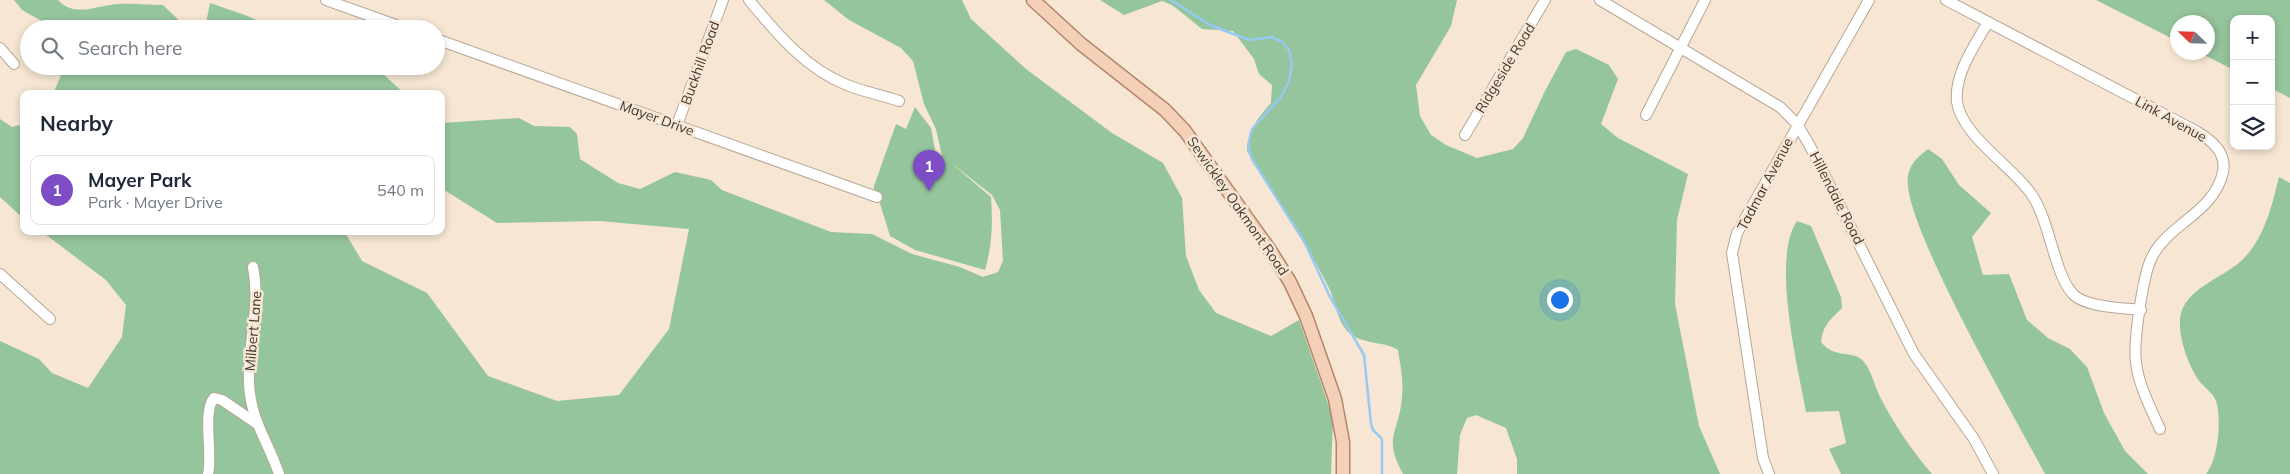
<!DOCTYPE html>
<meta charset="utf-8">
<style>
body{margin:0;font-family:Mulish,sans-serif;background:#f6f6f7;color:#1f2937}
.controls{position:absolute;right:15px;top:15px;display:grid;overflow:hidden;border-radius:10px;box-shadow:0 2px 8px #0003}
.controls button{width:45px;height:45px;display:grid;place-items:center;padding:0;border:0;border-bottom:1px solid #e0e1e3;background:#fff;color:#1f2937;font:25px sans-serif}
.compass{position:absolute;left:2170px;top:15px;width:45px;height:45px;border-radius:50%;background:#fff;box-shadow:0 2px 8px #0003;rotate:293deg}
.you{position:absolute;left:1559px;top:299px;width:18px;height:18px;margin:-12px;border:4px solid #fff;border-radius:50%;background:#1a73e8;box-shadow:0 0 0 8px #1a73e833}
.badge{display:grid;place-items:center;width:32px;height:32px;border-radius:50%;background:#7e4dc5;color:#fff;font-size:16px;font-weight:700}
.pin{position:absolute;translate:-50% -41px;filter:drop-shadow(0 1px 2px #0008)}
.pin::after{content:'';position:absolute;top:26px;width:18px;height:15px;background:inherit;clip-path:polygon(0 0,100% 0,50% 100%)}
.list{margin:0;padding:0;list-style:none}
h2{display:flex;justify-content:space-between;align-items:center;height:65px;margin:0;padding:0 20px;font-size:21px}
h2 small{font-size:16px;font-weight:400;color:#747a83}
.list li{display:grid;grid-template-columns:32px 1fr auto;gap:15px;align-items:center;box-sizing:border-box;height:70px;margin:0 10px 10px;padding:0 10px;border:1px solid #e0e1e3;border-radius:10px}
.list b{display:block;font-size:19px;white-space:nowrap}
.list p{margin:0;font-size:16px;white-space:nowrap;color:#747a83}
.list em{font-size:16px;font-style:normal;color:#747a83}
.icon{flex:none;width:28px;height:28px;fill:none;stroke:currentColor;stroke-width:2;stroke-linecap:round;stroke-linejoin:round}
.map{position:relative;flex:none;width:2290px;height:474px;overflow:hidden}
.search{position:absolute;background:#fff;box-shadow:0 2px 8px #0003;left:20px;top:20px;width:425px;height:55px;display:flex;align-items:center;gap:12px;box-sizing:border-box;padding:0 18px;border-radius:28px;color:#747a83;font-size:19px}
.panel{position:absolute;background:#fff;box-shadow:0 2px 8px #0003;left:20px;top:90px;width:425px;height:145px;border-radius:10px}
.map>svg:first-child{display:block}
</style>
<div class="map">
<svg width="2290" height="474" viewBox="0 0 2290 474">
<rect width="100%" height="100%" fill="#f6e6d3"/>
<g fill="#95c59d">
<path d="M14,0h44c17,19 42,4 62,4 15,-1 29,1 43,1l25,24h-132l-34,-19z"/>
<path d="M824,0h138l9,19 55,50 86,64 51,30 19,35 4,58 13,34 17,23 55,23 28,-16 34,98 -2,56h-1331v-133l39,18 13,14 36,15 34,-51 4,-32 -20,-25 -65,-49h303l18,30 65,32 61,83 69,25 62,-6 50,-66 20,-100 -90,-8 -102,2 -56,-35v-65l78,-5 15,8 36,1 7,7 3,25 38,24 22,6 35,-17 36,8 11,10 109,42 41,2 40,20 48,13 23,10 15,-5 5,-11 -3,-51 -8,-15 -42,-33 41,35c2,25 1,50 -6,73l-70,-20 -25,-14 -12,-39 -4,-2v-9l22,-62 10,5 9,-22 16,21 4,22 7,6 -6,-27 -12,-25 -11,-43 -12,-13 -52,-28z"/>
<path d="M1100,0h357l-6,26 -35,59 4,31 11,19 15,10 31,13 36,-9 10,-11 22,-47 21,-39 10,-3 33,16 9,14 -17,45 17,14 70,36 -11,46 -2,84 24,122 21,48h-203v-15l-11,-31 -30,-13 -9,3 -7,17 -3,39h-54c-21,-38 -3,-42 -1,-78 2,-16 -2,-31 -4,-46 -14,-9 -31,-5 -46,-15 -14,-9 -16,-32 -23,-47 -25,-49 -52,-91 -82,-137 1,-21 11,-33 24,-48l1,-18 -13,-11 -5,-15 -21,-28 -31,-2 -30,-24 -10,-4 -38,14z"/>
<polygon points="2096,0 2290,0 2290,98 2271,88 2271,19 2234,19 2234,70 2200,53 2208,52 2208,22 2178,22 2177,41"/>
<polygon points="210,3 245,15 276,29 205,29"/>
<polygon points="65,66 349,66 384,75 405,94 53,94"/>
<polygon points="0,119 12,127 24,124 24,219 0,197"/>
<path d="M1928,149l14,10 17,26 32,28 -19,24 11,38 26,-1 18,46 21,18 22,11 17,18 17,46 21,38 23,23h-103c-26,-50 -145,-254 -137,-298 2,-13 11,-20 20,-27z"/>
<path d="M2279,177l11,6v291h-84c12,-14 16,-55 10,-73 -3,-9 -14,-15 -19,-23 -10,-17 -18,-39 -17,-58 2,-33 47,-42 66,-64 20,-23 26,-51 33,-79z"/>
<path d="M1797,221l14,5 30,71 1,11c-12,12 -19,17 -21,34 14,18 33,7 43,20 8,10 11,25 16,35 14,27 32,54 52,77h-91l-12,-25 17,-6 -7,-32 -33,1c-8,-45 -35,-153 -9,-191z"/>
</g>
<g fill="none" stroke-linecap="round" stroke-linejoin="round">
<polyline stroke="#97caf2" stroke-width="2.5" points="1171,0 1210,25 1249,40 1272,37 1282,42 1289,50 1292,65 1289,81 1281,97 1252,129 1248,145 1252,159 1305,243 1329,295 1364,355 1371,424 1373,430 1382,439 1382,474"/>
<g stroke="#b7a795" stroke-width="12">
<g id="minor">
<polyline points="326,0 407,29"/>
<path d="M749,0c27,33 57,69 98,85 17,7 35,10 52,16"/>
<polyline points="1600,0 1780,107 1797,124 1810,146 1914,354 1974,439 1993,474"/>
<path d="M1946,0l250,131c15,9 31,21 27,41 -9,41 -54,51 -71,85 -9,17 -19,86 -16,105 2,22 15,47 24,67"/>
<path d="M1988,22c-13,23 -34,52 -31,80 5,34 56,65 75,93 18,27 22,77 40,98 11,14 51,15 69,17"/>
<polyline points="436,39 877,197"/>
<polyline points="0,48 14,64"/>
<polyline points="1646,115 1705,0"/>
<polyline points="677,125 723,0"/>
<polyline points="1465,135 1545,0"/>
<path d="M253,267c8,39 -6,78 -4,117 2,37 19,57 30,90"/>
<polyline points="0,274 50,319"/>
<path d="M208,474c5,-21 -6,-62 6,-76l8,2 34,23"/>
<polyline points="1769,474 1763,458 1732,253 1737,233 1869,0"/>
</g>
</g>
<g stroke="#b2866a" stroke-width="15">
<polyline id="major" points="1033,0 1081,44 1165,110 1185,131 1270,250 1290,282 1306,316 1335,399 1343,442 1343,474"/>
</g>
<use href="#minor" stroke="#fff" stroke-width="10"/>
<use href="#major" stroke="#f5d0b8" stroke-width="12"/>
</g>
<g text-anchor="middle" stroke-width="5" stroke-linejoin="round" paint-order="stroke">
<g font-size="14" fill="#403932" stroke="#f6e6d3">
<text transform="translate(700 63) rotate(-70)" y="5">Buckhill Road</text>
<text transform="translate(1505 68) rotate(-59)" y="5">Ridgeside Road</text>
<text transform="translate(657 118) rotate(20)" y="5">Mayer Drive</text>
<text transform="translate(2171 119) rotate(29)" y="5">Link Avenue</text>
<text transform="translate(1765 184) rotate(-62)" y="5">Tadmar Avenue</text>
<text transform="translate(1837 198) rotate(63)" y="5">Hillendale Road</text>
<text transform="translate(1238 206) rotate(55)" y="5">Sewickley Oakmont Road</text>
<text transform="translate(253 331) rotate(-85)" y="5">Milbert Lane</text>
</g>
</g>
</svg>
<div class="controls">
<button>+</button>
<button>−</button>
<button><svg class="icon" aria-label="layers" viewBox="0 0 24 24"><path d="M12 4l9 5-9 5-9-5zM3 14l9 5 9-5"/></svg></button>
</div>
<svg class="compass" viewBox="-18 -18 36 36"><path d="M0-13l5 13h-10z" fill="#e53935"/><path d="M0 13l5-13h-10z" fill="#747a83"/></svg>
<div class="you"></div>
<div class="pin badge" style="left:929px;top:191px">1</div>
<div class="search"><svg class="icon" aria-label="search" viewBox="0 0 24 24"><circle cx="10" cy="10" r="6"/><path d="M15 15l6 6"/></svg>Search here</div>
<section class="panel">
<h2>Nearby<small></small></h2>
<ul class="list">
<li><span class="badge">1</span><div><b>Mayer Park</b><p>Park · Mayer Drive</p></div><em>540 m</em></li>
</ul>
</section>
</div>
